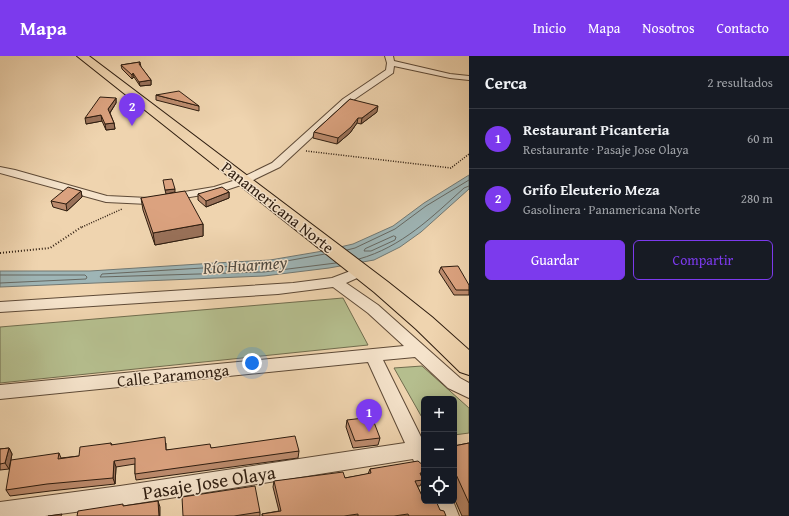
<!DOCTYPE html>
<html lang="es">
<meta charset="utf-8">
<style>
body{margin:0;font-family:"Gentium Book Plus",serif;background:#242831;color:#f1f3f6}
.controls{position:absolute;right:12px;bottom:12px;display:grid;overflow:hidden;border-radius:6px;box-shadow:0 2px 10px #0003}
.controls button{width:36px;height:36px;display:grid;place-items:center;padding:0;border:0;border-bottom:1px solid #363941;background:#171b24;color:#f1f3f6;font:20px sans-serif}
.you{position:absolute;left:252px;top:307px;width:14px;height:14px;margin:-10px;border:3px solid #fff;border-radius:50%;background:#1a73e8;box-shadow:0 0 0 6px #1a73e833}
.badge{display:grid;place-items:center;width:26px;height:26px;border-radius:50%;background:#7c3aed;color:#fff;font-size:13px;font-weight:700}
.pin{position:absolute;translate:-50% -33px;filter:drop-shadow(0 1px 2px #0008)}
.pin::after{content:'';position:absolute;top:21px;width:14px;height:12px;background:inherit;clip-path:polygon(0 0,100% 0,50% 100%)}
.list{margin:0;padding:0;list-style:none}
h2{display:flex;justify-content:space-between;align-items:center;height:52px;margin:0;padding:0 16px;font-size:17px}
h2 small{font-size:13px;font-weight:400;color:#9ea1a6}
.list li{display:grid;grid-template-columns:26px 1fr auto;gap:12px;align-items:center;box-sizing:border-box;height:60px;padding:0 16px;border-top:1px solid #363941}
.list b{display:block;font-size:15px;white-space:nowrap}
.list p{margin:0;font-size:13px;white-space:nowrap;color:#9ea1a6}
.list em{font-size:13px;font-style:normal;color:#9ea1a6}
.actions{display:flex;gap:8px;padding:12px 16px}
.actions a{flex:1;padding:9px 0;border:1px solid #7c3aed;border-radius:6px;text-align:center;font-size:14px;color:#7c3aed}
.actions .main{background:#7c3aed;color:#fff}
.icon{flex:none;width:22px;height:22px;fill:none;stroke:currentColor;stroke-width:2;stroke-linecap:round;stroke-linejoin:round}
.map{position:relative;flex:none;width:469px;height:460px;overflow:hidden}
header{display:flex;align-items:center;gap:24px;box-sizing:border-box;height:56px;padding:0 20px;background:#7c3aed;color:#fff}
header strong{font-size:19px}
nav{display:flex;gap:22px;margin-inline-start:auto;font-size:14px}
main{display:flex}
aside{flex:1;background:#171b24}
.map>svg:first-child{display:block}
</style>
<header>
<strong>Mapa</strong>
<nav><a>Inicio</a><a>Mapa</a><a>Nosotros</a><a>Contacto</a></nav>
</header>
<main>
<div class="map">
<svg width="469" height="460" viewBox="0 0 469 460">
<rect width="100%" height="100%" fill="#efd4af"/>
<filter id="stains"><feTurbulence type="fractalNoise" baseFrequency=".005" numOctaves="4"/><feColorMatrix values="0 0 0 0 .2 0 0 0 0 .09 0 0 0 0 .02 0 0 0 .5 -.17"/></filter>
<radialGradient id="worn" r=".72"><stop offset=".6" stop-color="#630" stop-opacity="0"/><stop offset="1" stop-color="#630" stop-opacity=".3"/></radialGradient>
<g fill="#b5be8e" stroke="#716d4e">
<polygon points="343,242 368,289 0,327 0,271"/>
<polygon points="422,310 469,352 469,377 454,379 454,343 424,343 424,365 394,312"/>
</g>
<polygon fill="#9eb5b6" stroke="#717873" points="469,119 469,133 421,176 400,191 374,204 329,212 264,220 0,231 0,215 90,215 215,207 270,204 323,195 353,188 393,170 424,147"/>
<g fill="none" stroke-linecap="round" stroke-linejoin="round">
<g stroke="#666862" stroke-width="1">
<polygon points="394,180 396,181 395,184 371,195 364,195 365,193"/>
<polyline points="347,194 355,192 395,173 426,150 469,124"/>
<polyline points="325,198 270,208 102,218 100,221 264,216 336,207"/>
<path d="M359,203c43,-12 73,-42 105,-71l5,-2"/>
<polyline points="0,219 85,219 87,221 86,223 0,227"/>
</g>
<g stroke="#5e4a37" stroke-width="2">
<g id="minor">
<polygon points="385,0 393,0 394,5 450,18 469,20 469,24 450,22 394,10 393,17 349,47 280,111 247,127 220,136 148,148 106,146 0,117 0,111 15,114 107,140 148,142 214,131 239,123 272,107 343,43 386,14 387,7"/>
<polygon points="361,211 366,212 368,215 366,218 346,227 378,249 460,322 469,327 469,342 448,332 415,301 383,304 424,387 424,416 417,413 413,403 120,450 45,460 0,460 0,446 120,430 405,387 368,306 0,343 0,329 404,290 368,257 333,231 278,238 0,256 0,246 293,227 332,222"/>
<polygon points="432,445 453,445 459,460 438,460"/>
</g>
</g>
<g stroke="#2d1c0f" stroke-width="2">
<polygon id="highway" points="77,0 89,0 388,226 432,261 469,294 469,319 460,316 416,273 374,236"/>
</g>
<g stroke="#2d1c0f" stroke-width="1.5" stroke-dasharray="1 1.5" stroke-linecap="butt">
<polyline points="306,95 451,112 469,98"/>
<polyline points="82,171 122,153"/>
</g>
<polyline stroke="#2d1c0f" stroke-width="2" stroke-dasharray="1 2" stroke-linecap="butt" points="0,197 50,192 83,170"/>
<use href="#minor" fill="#f5e3cb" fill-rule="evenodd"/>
<use href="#highway" fill="#efd4af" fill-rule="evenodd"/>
</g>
<g fill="#bc8b6d" stroke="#2d1c0f">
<polygon points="140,6 141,11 151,24 151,29 140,30 134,21 132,23 122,13 121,9"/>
<polygon points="156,39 199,50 199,55 156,44"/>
<polygon points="116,42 116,47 110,57 114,67 115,73 106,74 102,65 86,68"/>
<polygon points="350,43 377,56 361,68 357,67 350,77 337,88 313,82 314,76"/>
<polygon points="81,135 82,141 67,155 53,151 51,145"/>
<polygon points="229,136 229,142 206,151 198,144 198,138"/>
<polygon points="141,142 203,168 203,180 155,189 143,154"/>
<polygon points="441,211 469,229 469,239 454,239 439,216"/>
<polygon points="347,364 380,382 378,389 353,392 346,371"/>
<polygon points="111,387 112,389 166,387 166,394 211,392 299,395 298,402 136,424 135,418 135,408 116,411 115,428 50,435 10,440 6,434 59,397 61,402 79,400"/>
<polygon points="469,387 469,460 462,460 454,442 454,390"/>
<polygon points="9,392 12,398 9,413 0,414 0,393"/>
<polygon points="424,410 424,422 423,423 423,424 420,430 417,430 423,442 440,454 446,460 262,460 262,458 279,455 273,431 274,425 345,422 368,418 370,413"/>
<polygon points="260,456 260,460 183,460"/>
</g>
<g fill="#997159" stroke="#2d1c0f">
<polygon points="133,17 134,21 132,23 132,19"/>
<polygon points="151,24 151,29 140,30 139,26"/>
<polygon points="116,42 116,47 109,58 108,53"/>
<polygon points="378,50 377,56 361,68 362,62"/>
<polygon points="101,59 102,65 86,68 85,62"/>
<polygon points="358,62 357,67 350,77 337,88 338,82"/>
<polygon points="114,67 115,73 106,74 105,68"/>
<polygon points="175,133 175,136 166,138 165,134"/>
<polygon points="81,135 82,141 67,155 66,148"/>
<polygon points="229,136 229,142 206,151 206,145"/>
<polygon points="203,168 203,180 155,189 153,177"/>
<polygon points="9,392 12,398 9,413 5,407"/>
<polygon points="114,405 116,411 115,428 113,422"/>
<polygon points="158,445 160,451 160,460 159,460"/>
</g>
<g fill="#dba27f" stroke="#2d1c0f">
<polygon points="140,6 139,8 151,24 139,26 133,17 132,19 121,9"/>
<polygon points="179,35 199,50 156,39"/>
<polygon points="100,41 116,42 108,53 114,67 105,68 101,59 85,62"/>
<polygon points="350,43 378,50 362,62 358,62 351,71 338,82 314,76"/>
<polygon points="172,123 175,133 165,134 163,124"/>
<polygon points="68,131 81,135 66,148 51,145"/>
<polygon points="222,131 229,136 206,145 198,138"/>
<polygon points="185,135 203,168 153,177 141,142"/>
<polygon points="458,210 469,229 469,234 456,234 441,211"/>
<polygon points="372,361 380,382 355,385 347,364"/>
<polygon points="295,380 299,395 135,418 135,402 114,405 113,422 47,428 6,434 11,404 59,397 58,403 79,400 80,391 111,387 111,389 165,381 166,394 210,388 211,392"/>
<polygon points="469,387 469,447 454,414 454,390"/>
<polygon points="9,392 5,407 0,408 0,393"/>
<polygon points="418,405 424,410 424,417 420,417 423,424 415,425 423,442 424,442 424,445 436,445 440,454 444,455 446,460 409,460 408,458 394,460 358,460 358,458 344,460 263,460 262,458 281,455 274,425 343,416 345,422 371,417 370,413"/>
<polygon points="255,430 260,456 234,460 183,460 182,441"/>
<polygon points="158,445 159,460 77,460 78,455 123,448 123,450"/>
<polygon points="62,458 61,460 48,460"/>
</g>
<g text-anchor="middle" stroke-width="3" stroke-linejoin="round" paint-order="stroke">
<g font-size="16" fill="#2d1c0f" stroke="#f5e3cb">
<text transform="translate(278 151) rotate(38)" y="6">Panamericana Norte</text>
<text transform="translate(173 319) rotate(-6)" y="6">Calle Paramonga</text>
</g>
<g font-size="17" font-style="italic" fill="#4f4a41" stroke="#f5e3cb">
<text transform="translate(245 209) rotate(-4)" y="6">Río Huarmey</text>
</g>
<g font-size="19" fill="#2d1c0f" stroke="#f5e3cb">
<text transform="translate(209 426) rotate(-9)" y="7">Pasaje Jose Olaya</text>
</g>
</g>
<rect width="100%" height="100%" filter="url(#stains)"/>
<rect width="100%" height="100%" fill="url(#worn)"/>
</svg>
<div class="controls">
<button>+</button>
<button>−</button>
<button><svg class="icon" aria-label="locate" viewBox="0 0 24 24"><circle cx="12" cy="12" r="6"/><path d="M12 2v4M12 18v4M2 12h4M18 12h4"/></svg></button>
</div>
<div class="you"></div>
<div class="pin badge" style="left:369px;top:376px">1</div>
<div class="pin badge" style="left:132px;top:70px">2</div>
</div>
<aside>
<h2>Cerca<small>2 resultados</small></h2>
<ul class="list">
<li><span class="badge">1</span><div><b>Restaurant Picanteria</b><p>Restaurante · Pasaje Jose Olaya</p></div><em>60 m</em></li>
<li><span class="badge">2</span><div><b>Grifo Eleuterio Meza</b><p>Gasolinera · Panamericana Norte</p></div><em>280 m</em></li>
</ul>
<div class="actions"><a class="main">Guardar</a><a>Compartir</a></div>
</aside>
</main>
